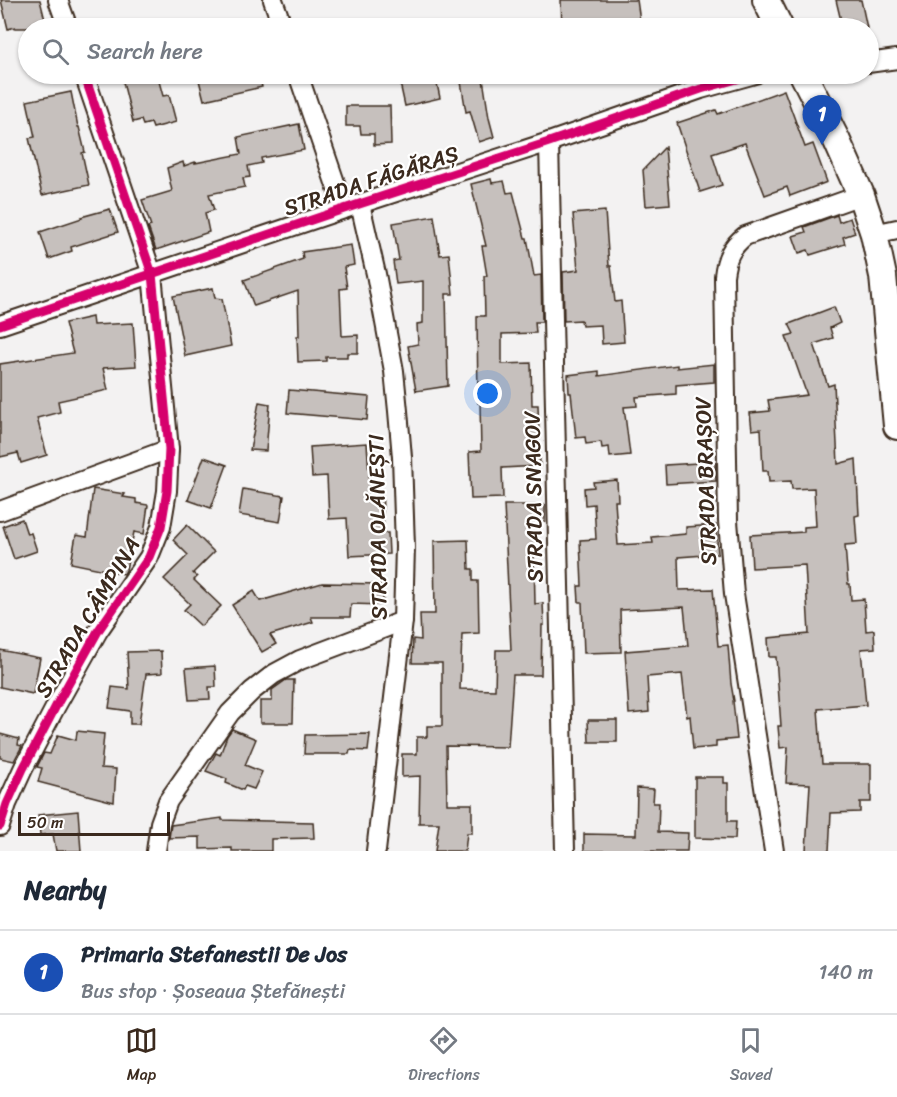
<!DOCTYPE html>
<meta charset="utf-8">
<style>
body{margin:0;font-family:Sriracha,sans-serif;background:#f2f2f3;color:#1f2937}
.scale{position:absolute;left:18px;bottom:15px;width:152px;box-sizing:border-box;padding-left:6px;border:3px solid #3b2a1e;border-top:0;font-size:16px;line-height:21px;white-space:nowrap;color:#3b2a1e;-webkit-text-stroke:4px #fff;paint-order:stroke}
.you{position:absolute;left:488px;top:394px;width:21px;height:21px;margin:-15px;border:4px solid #fff;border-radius:50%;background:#1a73e8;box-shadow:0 0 0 9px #1a73e833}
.badge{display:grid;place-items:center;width:39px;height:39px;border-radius:50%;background:#3b2a1e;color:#fff;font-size:20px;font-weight:700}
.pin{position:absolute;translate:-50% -50px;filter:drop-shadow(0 2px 3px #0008)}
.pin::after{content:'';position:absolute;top:32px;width:21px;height:18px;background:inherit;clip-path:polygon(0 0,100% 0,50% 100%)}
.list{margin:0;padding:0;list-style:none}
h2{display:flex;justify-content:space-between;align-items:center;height:78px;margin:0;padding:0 24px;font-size:26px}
h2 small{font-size:20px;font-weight:400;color:#747a83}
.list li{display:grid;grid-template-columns:39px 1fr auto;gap:18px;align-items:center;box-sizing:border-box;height:84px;padding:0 24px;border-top:2px solid #e0e1e3}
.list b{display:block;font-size:22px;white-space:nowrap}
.list p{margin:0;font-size:20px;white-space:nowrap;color:#747a83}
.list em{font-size:20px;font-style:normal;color:#747a83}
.icon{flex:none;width:33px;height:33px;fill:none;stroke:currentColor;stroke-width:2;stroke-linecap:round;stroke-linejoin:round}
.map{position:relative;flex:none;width:897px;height:851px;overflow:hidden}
.search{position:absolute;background:#fff;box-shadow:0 2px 4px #0004;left:18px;right:18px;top:18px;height:66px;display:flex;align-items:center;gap:15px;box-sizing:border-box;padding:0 21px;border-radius:33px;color:#747a83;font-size:22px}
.sheet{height:162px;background:#fff}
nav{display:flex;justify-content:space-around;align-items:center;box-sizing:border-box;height:84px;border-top:2px solid #e0e1e3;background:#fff;font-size:16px;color:#747a83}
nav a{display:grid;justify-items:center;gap:3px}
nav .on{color:#3b2a1e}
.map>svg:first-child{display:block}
</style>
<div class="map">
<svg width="897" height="851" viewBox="0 0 897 851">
<rect width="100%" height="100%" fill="#f3f2f2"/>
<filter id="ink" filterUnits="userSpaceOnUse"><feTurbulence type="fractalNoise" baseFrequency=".0167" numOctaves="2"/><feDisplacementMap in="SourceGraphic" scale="12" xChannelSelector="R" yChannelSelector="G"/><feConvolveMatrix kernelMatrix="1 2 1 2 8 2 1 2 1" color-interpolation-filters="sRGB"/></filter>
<g filter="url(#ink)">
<g fill="#c6c0bd" stroke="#3b2a1e" stroke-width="1.5">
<polygon points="1,0 40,0 47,28 15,28 15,27 8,29"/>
<polygon points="561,0 637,0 641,28 562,28"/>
<polygon points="836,0 861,0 867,28 850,28 849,23 842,25"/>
<polygon points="121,74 157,74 163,96 169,95 176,122 153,128 151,123 143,125 141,120 133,122"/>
<polygon points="208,74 259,74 262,87 204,100 198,76"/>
<polygon points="398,74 435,74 440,98 405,106"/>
<polygon points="483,79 489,118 494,137 479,142 470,111 466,112 461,82"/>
<polygon points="784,90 805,147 813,144 827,182 790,196 787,187 765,195 745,143 712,154 722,185 700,192 677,123 716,110 718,114"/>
<polygon points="71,92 78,127 79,127 85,152 82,153 89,185 42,195 29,138 35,137 27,101"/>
<polygon points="346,106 390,106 391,144 374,145 374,134 361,134 360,126 346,126"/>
<polygon points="299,124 304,150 261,158 262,163 248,166 250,177 243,178 245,187 209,194 214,210 205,213 209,232 156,250 148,227 151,226 142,200 172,191 167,168 183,162 184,166 195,162 195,163 241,154 238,137"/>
<polygon points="665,147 670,204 646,206 643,170"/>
<polygon points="491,179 492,183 504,181 507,193 513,192 525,238 527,238 534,276 541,275 542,322 535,322 536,333 502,334 502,364 531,363 532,405 538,405 540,466 502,468 503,498 471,499 469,452 481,451 480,403 478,403 477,316 485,316 484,276 487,276 482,246 486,246 471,184"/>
<polygon points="110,209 118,232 71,247 72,251 49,259 40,232 82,218 81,217"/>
<polygon points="605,211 609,266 611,266 615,302 621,301 624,342 602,344 601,325 582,326 581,320 564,321 563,272 578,270 573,214"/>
<polygon points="837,215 839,222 850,218 855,233 843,237 845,244 810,255 808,250 799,253 793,236 806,232 804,227"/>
<polygon points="434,216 440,255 449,254 453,294 446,294 448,386 416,391 408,346 418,344 417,324 423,323 423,281 396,284 393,261 399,260 393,223"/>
<polygon points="351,245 354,265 344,267 347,288 340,289 342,336 358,335 358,353 347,353 347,357 326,357 326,361 298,362 297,336 299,336 298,291 254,306 244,280 303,259 302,252"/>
<polygon points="213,288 215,298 222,299 231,346 185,356 173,296"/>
<polygon points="834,307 840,323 830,328 833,338 814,344 828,386 834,384 838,464 856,459 859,515 855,516 857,544 845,545 848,584 850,584 851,600 864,599 866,631 874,630 875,648 861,649 866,705 818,709 822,764 871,764 871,802 860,802 860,812 831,813 829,851 806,851 810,784 786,783 788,747 780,748 778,726 781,726 776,657 769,657 768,638 809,634 805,565 752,568 750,535 804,532 804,527 816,526 814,488 792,489 791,481 769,482 768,471 763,471 761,429 752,430 750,413 770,411 768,400 807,395 786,336 794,334 789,324"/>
<polygon points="92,317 93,325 133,323 136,366 103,368 108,390 58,401 60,412 37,418 47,455 21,463 18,453 0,457 0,364 73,353 65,323"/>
<polygon points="714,364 714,382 676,385 676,394 636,397 637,406 624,407 630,455 610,457 609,447 602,448 601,442 586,444 585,437 576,438 571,393 569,393 568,375 599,371 599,376 677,365 677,368"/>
<polygon points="289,390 369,397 367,420 287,413"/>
<polygon points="259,402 270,404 266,451 250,450"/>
<polygon points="367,443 370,490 382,489 384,533 388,533 389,554 349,556 347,518 329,519 327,476 312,477 310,447"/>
<polygon points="204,457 227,465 211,508 188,500"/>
<polygon points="715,462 716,481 666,484 665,465"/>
<polygon points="617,480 618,501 615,501 618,545 653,543 652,537 686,534 686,527 716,525 718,554 678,557 679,590 713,589 718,646 728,645 731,684 734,701 733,701 737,739 716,741 716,747 693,749 690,716 687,717 682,674 647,677 649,712 629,714 625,651 688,646 684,607 620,610 621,652 584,653 582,602 579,602 578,586 582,586 580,540 596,539 594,504 585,505 584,488 594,487 593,482"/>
<polygon points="93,489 125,494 123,497 136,499 136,503 148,505 144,534 134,532 126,570 124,574 71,563 76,535 87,537"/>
<polygon points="243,489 284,496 280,522 239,515"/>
<polygon points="504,505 545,505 545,522 536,523 536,554 534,555 535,604 543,603 544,625 542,625 541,675 513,675 508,747 446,746 447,804 472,804 472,833 467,833 465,851 435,851 439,823 419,823 420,776 402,777 402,754 417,754 417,737 427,737 427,726 442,726 442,663 412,663 413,639 421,640 420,614 435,614 434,541 468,540 469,569 473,569 473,581 478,581 479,633 462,634 460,689 495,690 496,650 511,650"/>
<polygon points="22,519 27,534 31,533 37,551 14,559 3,526"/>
<polygon points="187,525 214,552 193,573 197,577 194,580 221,606 201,626 184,610 190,604 164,579 188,555 173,540"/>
<polygon points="322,583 383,584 383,605 351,604 350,617 311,617 313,622 270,635 276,644 262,652 232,605 254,591 260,601"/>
<polygon points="0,650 40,658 33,694 0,687"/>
<polygon points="161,651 162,673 146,674 139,724 130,724 130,711 109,708 112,687 129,689 127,652"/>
<polygon points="215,666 216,687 209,687 210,699 189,700 186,668"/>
<polygon points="286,680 294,680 293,723 260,723 260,701 272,701 272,690"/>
<polygon points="588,720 617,720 617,742 589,742"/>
<polygon points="232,729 256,739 245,765 262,772 254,789 245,786 243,790 226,783 227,779 206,771 216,753 220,755 227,736"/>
<polygon points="77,731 104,734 101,768 116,769 114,802 38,782 42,768 37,767 44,753 50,754 58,735 76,740"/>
<polygon points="0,734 19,739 18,745 22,746 14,761 0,758"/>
<polygon points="370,734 368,751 350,750 349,754 304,754 305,735"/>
<polygon points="695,777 724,777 724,783 728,783 728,821 736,821 735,839 695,838"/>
<polygon points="637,788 654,789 653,803 659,803 658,832 688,833 687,851 584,851 584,834 636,835"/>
<polygon points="78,811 81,851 56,851 53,834 40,835 38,815"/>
<polygon points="222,818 222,820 313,822 314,838 271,839 271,851 232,851 232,848 200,849 200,837 169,838 171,825"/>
</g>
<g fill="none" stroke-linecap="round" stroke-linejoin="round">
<g stroke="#3b2a1e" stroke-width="22">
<g id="street">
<polyline points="58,0 68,28"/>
<polyline points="273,0 283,28"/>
<polyline points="868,63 897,59"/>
<polyline points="298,74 344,209"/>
<polyline points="549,142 565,851"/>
<polyline points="360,204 376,274 394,371 398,411 402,457 405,547 403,621 376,851"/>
<polyline points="874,234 897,229"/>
<polyline points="0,325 344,209 549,142 701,89 755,74"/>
<polyline points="0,511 169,449"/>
<polyline points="0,826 7,804 23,769 56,706 98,631 149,557 161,527 167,491 169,449 152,274 84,74"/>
<polyline points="156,851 160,823 168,801 230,713 252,691 274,674 300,660 403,621"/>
<path d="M774,851l-40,-257 -6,-73 -4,-245c2,-18 7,-29 21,-40l116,-41"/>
</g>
</g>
<g stroke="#3b2a1e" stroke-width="30">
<g id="secondary">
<polyline points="766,0 780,28"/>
<polyline points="803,74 837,141 861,195 874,234 883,276 897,426"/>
</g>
</g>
<use href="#street" stroke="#fff" stroke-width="18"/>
<use href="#secondary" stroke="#fff" stroke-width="26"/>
<g stroke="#fff" stroke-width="13">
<g id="cycleway">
<polyline points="0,325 344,209 549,142 701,89 755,74"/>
<polyline points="0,826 7,804 23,769 56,706 98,631 149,557 161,527 167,491 169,449 152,274 84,74"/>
</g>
</g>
<use href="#cycleway" stroke="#d6006c" stroke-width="9"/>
</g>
</g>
<g text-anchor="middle" stroke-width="4.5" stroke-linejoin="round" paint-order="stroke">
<g font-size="22" fill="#3b2a1e" stroke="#fff">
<text transform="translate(371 180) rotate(-18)" y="8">STRADA FĂGĂRAȘ</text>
<text transform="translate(705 481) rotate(-92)" y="8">STRADA BRAȘOV</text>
<text transform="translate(533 497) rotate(-91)" y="8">STRADA SNAGOV</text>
<text transform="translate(377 527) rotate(-91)" y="8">STRADA OLĂNEȘTI</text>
<text transform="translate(87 617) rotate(-59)" y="8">STRADA CÂMPINA</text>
</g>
</g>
</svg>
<div class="scale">50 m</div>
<div class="you"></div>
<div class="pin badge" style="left:822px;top:145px;background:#1a4fb4">1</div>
<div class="search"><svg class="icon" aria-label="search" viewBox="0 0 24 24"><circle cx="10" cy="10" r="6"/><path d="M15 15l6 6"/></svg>Search here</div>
</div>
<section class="sheet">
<h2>Nearby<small></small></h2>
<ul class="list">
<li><span class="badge" style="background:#1a4fb4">1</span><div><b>Primaria Stefanestii De Jos</b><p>Bus stop · Șoseaua Ștefănești</p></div><em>140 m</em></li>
</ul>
</section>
<nav>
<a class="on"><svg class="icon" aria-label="map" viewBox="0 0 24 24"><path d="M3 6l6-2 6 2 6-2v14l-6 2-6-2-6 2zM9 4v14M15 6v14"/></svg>Map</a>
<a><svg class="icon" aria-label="directions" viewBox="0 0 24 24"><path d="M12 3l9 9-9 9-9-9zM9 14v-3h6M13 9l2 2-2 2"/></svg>Directions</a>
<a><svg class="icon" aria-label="saved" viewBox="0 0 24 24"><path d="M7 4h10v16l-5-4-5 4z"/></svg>Saved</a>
</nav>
